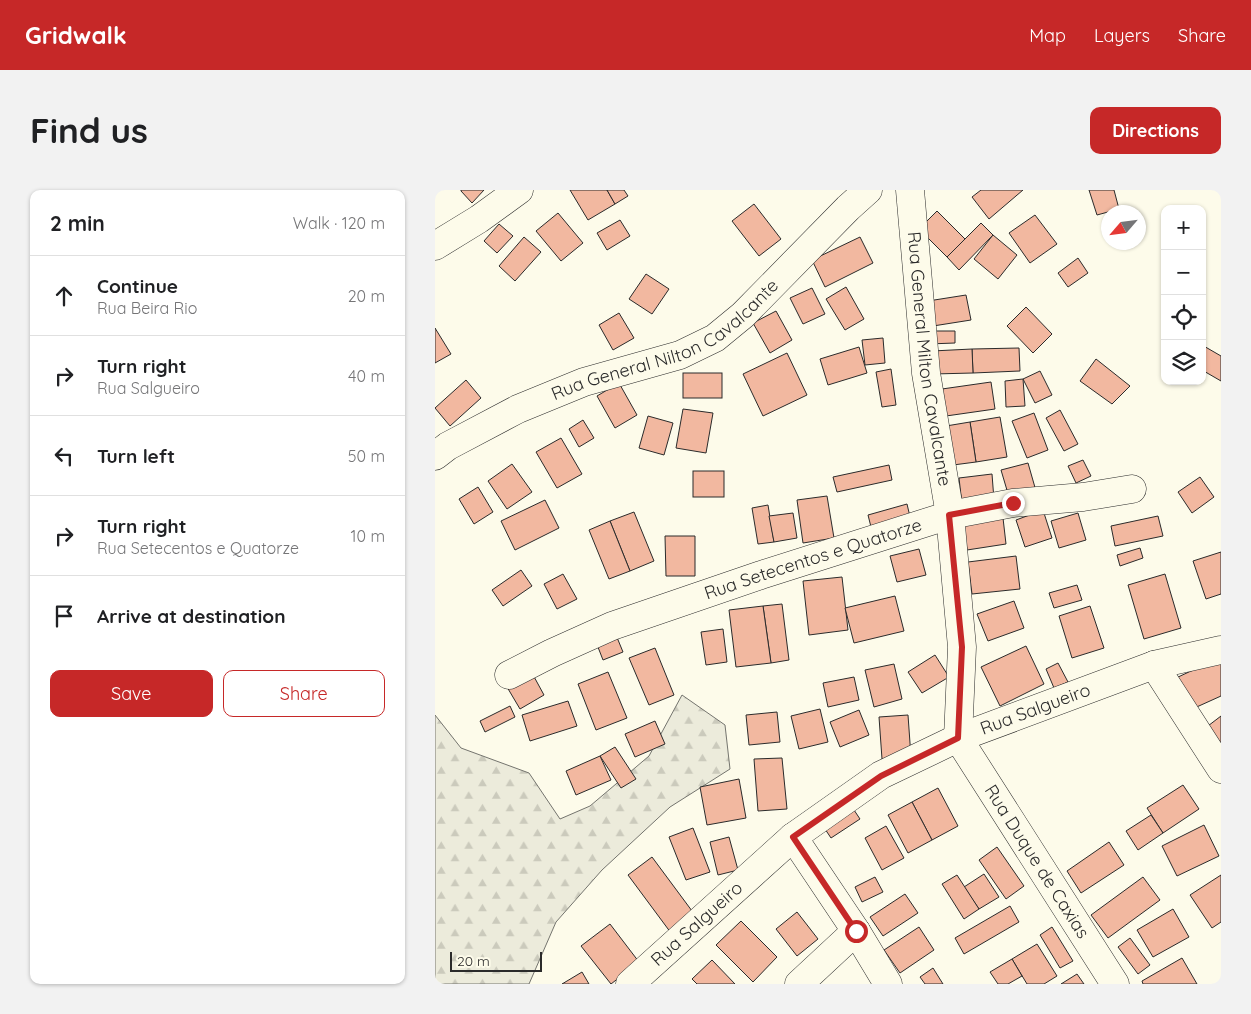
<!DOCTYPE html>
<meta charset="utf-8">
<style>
body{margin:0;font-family:Quicksand,sans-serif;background:#f2f2f2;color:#202124}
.controls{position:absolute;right:15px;top:15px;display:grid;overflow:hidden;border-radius:10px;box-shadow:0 1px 4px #0004}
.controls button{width:45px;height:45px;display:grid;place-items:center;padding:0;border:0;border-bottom:1px solid #e0e0e0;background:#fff;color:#202124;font:25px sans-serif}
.compass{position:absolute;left:666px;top:15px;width:45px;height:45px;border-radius:50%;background:#fff;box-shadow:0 1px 4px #0004;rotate:242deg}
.scale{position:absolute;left:15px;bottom:12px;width:92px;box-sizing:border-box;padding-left:5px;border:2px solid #2b2b2b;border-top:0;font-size:14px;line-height:18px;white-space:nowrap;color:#2b2b2b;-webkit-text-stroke:4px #fdfbea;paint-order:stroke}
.stop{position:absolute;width:15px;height:15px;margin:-11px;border:4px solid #c62828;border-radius:50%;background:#fff}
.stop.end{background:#c62828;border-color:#fff;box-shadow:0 1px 5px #0008}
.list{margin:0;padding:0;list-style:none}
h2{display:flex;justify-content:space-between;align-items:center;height:65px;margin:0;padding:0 20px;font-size:21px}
h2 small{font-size:16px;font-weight:400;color:#757577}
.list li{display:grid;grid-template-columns:32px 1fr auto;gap:15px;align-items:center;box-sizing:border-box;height:80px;padding:0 20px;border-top:1px solid #e0e0e0}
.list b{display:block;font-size:19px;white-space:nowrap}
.list p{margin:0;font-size:16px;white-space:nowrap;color:#757577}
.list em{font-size:16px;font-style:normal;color:#757577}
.actions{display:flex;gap:10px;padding:15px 20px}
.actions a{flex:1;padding:11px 0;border:1px solid #c62828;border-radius:10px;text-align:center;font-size:18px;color:#c62828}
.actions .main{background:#c62828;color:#fff}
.icon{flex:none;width:28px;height:28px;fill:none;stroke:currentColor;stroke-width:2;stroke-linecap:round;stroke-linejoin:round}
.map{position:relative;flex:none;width:786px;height:794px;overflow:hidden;border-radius:10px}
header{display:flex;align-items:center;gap:30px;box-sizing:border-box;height:70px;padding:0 25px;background:#c62828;color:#fff}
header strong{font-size:24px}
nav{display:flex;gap:28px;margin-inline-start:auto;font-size:18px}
.intro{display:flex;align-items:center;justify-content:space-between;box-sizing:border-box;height:120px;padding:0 30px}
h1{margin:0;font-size:35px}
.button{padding:12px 22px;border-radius:10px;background:#c62828;color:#fff;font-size:18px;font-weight:700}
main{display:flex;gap:30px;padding:0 30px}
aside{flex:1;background:#fff;border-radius:10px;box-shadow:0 1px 4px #0004}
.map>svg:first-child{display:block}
</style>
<header>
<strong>Gridwalk</strong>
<nav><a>Map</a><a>Layers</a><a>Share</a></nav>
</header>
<div class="intro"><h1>Find us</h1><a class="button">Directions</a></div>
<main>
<aside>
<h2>2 min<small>Walk · 120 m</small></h2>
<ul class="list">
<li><svg class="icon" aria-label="ahead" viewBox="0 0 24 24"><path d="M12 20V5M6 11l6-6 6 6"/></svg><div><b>Continue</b><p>Rua Beira Rio</p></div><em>20 m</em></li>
<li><svg class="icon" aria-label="right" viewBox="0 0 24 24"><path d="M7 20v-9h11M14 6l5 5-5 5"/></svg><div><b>Turn right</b><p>Rua Salgueiro</p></div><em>40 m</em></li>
<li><svg class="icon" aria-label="left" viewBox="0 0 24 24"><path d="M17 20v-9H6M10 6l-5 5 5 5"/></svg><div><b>Turn left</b></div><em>50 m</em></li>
<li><svg class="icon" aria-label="right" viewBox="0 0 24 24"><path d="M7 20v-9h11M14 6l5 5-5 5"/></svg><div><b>Turn right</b><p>Rua Setecentos e Quatorze</p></div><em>10 m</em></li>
<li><svg class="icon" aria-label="arrive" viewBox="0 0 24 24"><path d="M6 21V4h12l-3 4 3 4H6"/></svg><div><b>Arrive at destination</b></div></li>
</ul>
<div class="actions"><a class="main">Save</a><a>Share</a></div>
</aside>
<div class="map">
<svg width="786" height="794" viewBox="0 0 786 794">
<defs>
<pattern id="forest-firs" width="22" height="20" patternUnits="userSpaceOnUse" patternTransform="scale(1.25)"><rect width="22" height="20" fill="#ecebdb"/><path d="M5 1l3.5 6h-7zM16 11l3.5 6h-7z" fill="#cbcabc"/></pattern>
</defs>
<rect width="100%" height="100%" fill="#fdfbea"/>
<polygon fill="url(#forest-firs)" stroke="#74746e" points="247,505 290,535 295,579 235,617 167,680 121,732 94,794 0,794 0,525 26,558 94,583 125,629 155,616 214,566"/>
<g fill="#f2b8a0" stroke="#2b2b2b">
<polygon points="26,0 49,0 37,13 26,1"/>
<polygon points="135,0 172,0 180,14 153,30"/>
<polygon points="172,0 189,0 193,6 180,14"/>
<polygon points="546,0 588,0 554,29 537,7"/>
<polygon points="654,0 679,0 684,19 662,25"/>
<polygon points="319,14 346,49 324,66 297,31"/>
<polygon points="502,21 530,49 512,67 484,39"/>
<polygon points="123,23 148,53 126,71 101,41"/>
<polygon points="600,25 622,54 595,73 574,43"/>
<polygon points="185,30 195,46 172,60 162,43"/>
<polygon points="546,33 558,45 524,80 512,67"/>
<polygon points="64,34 78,46 62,63 49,51"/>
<polygon points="558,45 582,65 563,89 539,69"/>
<polygon points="89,47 106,62 80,91 64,76"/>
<polygon points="425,47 438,73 390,97 377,70"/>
<polygon points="643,68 653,83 633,97 623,83"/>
<polygon points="211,84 234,99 217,124 194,109"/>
<polygon points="411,97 429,129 410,140 391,109"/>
<polygon points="377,98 390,124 368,134 355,108"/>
<polygon points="531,105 536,130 498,136 493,111"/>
<polygon points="591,117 617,144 598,163 572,136"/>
<polygon points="341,121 357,150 335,163 318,133"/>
<polygon points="184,123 199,148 178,160 164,135"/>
<polygon points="0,138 16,164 0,173"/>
<polygon points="493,141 520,141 520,153 493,154"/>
<polygon points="448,148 450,173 430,175 427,150"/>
<polygon points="767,155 786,166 786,191 767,180"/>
<polygon points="424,157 432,183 393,195 385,169"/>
<polygon points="584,158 585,181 538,183 537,159"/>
<polygon points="537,159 538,183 498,184 497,161"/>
<polygon points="352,163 372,205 328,226 308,184"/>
<polygon points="661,169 695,196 677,214 645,191"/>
<polygon points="456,179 461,215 447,217 441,182"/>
<polygon points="605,181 617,205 600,213 588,189"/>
<rect x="248" y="183" width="39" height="25"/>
<polygon points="588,189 590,216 571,217 570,191"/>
<polygon points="31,190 46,208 15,236 0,218"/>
<polygon points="556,192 560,219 504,227 500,200"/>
<polygon points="184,193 202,225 180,238 162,206"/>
<polygon points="248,219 278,223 271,263 241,258"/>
<polygon points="625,220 643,254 629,261 611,228"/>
<polygon points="599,223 613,260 592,268 577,231"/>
<polygon points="213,226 238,233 229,265 204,258"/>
<polygon points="565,227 572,267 541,272 535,232"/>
<polygon points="148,230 159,248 144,257 134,239"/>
<polygon points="535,232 541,272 518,275 511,236"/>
<polygon points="126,248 147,284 122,298 101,262"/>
<polygon points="648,270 656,286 641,293 633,276"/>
<polygon points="593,273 601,301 574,307 566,280"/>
<polygon points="77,274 97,302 72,319 53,291"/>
<polygon points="454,275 457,290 402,302 398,287"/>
<rect x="258" y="281" width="31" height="26"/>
<polygon points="557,284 559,310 527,314 524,288"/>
<polygon points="765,287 779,307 757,323 743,302"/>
<polygon points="43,297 58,322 39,334 24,309"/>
<polygon points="392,306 399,348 368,353 362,310"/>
<polygon points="110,310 124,338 80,360 66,331"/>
<polygon points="472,314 476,331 437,341 433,325"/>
<polygon points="333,315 339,352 323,354 317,318"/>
<polygon points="608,320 617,348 590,357 581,330"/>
<polygon points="199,322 219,371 195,381 175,331"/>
<polygon points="358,323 362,348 339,352 334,326"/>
<polygon points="643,323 651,350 624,358 616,331"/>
<polygon points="723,326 728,346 680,356 676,336"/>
<polygon points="568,328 571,354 532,360 528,333"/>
<polygon points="175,331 195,381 174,389 154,340"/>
<polygon points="230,346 260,346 260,386 231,386"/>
<polygon points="705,358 708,368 685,376 682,365"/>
<polygon points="484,359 491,385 462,392 455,366"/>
<polygon points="786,362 786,404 771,409 758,371"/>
<polygon points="581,366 585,399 537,404 533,372"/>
<polygon points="86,380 97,396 68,416 57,400"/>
<polygon points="128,384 142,409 122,419 109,394"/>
<polygon points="730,384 746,438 709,449 693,395"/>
<polygon points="407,387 413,440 374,445 368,391"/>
<polygon points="642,395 647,410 619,418 614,403"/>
<polygon points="460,406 469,441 419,453 410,418"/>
<polygon points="579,411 589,438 553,451 542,424"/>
<polygon points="347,414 354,470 336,473 328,416"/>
<polygon points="328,416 336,473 301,477 294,420"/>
<polygon points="655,416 669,458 637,468 624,426"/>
<polygon points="288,439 292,472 271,475 266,442"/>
<polygon points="181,445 188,462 168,470 161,452"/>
<polygon points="591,456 609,494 565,516 546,477"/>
<polygon points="220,458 239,505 214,515 194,468"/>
<polygon points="500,465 514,487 487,503 473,482"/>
<polygon points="786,467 786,506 755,520 741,488"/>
<polygon points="623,473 633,492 619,498 611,479"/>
<polygon points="459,474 467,509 439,517 430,480"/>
<polygon points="173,482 192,528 161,540 143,494"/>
<polygon points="97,483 109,505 85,519 72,497"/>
<polygon points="419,487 424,510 393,517 388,493"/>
<polygon points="133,511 142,536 95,551 87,525"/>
<polygon points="75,516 80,527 50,542 45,531"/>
<polygon points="385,519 393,552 364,559 356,526"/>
<polygon points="424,520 434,545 405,557 395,532"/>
<polygon points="342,522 345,552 314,555 311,525"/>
<polygon points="473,525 476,567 447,569 444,527"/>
<polygon points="786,526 786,561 769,539"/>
<polygon points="220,531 230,554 200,567 190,544"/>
<polygon points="180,557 201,589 186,598 165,566"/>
<polygon points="165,566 176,590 141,605 131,581"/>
<polygon points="347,568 352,619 323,621 319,569"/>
<polygon points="304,589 311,628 272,635 265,597"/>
<polygon points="748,595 764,619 728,643 712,618"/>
<polygon points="503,598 523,636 497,650 477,612"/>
<polygon points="477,612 497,650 473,663 453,625"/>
<polygon points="417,617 425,629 396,648 388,636"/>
<polygon points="716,625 728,643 703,660 691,641"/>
<polygon points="769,635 784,666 742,686 727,656"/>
<polygon points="451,636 469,668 447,680 430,648"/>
<polygon points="258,638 275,682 251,690 234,647"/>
<polygon points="294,647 303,680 283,685 275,652"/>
<polygon points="674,652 689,675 646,703 632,681"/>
<polygon points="562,657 589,696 571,709 544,670"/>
<polygon points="217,667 260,725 236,743 193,685"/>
<polygon points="549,684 564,707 544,719 529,697"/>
<polygon points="522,685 544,719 529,729 507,694"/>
<polygon points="786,685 786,732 777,738 755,705"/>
<polygon points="440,687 448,702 427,712 420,697"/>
<polygon points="708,687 725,710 673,748 656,725"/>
<polygon points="470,704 483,723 448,746 435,727"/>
<polygon points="575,716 584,732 529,764 520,748"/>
<polygon points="738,719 754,747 718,767 702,740"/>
<polygon points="362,722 383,749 362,766 341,739"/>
<polygon points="306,731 342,767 318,792 281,755"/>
<polygon points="175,734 204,772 176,794 146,756"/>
<polygon points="484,737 499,760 465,783 449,760"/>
<polygon points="617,737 638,771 625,778 605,745"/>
<polygon points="695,748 715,775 703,784 683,757"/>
<polygon points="602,754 622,786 609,794 592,794 577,769"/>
<polygon points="747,768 762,794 708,794 707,791"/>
<polygon points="577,769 587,786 573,794 563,794 555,782"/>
<polygon points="277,770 300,794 262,794 257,789"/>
<polygon points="498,778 508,794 490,794 485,787"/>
<polygon points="147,782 154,794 127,794"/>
<polygon points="642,784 649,794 626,794"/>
</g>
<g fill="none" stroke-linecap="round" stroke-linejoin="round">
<g stroke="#2b2b2b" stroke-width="29">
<g id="minor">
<path id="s1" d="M475,0l16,183 24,142 12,132 -4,91 157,246"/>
<polyline points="0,56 44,29 84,0"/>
<path id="s2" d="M0,266l13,-10 70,-37 66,-27 96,-27 35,-17 28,-23 105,-107 20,-18"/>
<polyline points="719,475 786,579"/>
<path id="s3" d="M74,485l43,-22 60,-27 149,-51 189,-60 63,-12 70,-6 49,-8"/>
<polyline points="358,647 421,741 453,794"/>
<path id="s4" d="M195,794l163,-147 88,-62 77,-37 196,-73 67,-15"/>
<polyline points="364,794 421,741"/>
</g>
</g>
<use href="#minor" stroke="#fdfbea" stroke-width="28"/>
</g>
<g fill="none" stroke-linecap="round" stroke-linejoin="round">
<polyline stroke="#c62828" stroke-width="6" points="421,741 358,647 446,586 523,548 527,457 514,325 578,313"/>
</g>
<g text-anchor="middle" stroke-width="4" stroke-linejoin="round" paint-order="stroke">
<g font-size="18" fill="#2b2b2b" stroke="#fdfbea">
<text dy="6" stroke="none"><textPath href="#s2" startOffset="260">Rua General Nilton Cavalcante</textPath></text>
<text dy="6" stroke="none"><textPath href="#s1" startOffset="170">Rua General Milton Cavalcante</textPath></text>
<text dy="6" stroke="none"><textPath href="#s3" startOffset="326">Rua Setecentos e Quatorze</textPath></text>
<text dy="6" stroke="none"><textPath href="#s4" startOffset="495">Rua Salgueiro</textPath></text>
<text dy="6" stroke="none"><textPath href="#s1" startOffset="698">Rua Duque de Caxias</textPath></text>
<text dy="6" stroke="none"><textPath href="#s4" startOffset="90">Rua Salgueiro</textPath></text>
</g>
</g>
</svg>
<div class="controls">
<button>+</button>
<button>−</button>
<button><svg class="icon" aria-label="locate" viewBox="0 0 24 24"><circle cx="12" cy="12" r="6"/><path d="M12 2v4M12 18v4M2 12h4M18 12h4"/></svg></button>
<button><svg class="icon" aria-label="layers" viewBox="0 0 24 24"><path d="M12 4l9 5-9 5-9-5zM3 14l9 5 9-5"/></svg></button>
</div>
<svg class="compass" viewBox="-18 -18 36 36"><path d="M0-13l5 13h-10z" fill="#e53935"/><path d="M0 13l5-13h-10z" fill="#757577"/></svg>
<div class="scale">20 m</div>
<div class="stop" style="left:421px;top:741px"></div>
<div class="stop end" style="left:578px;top:313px"></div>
</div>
</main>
